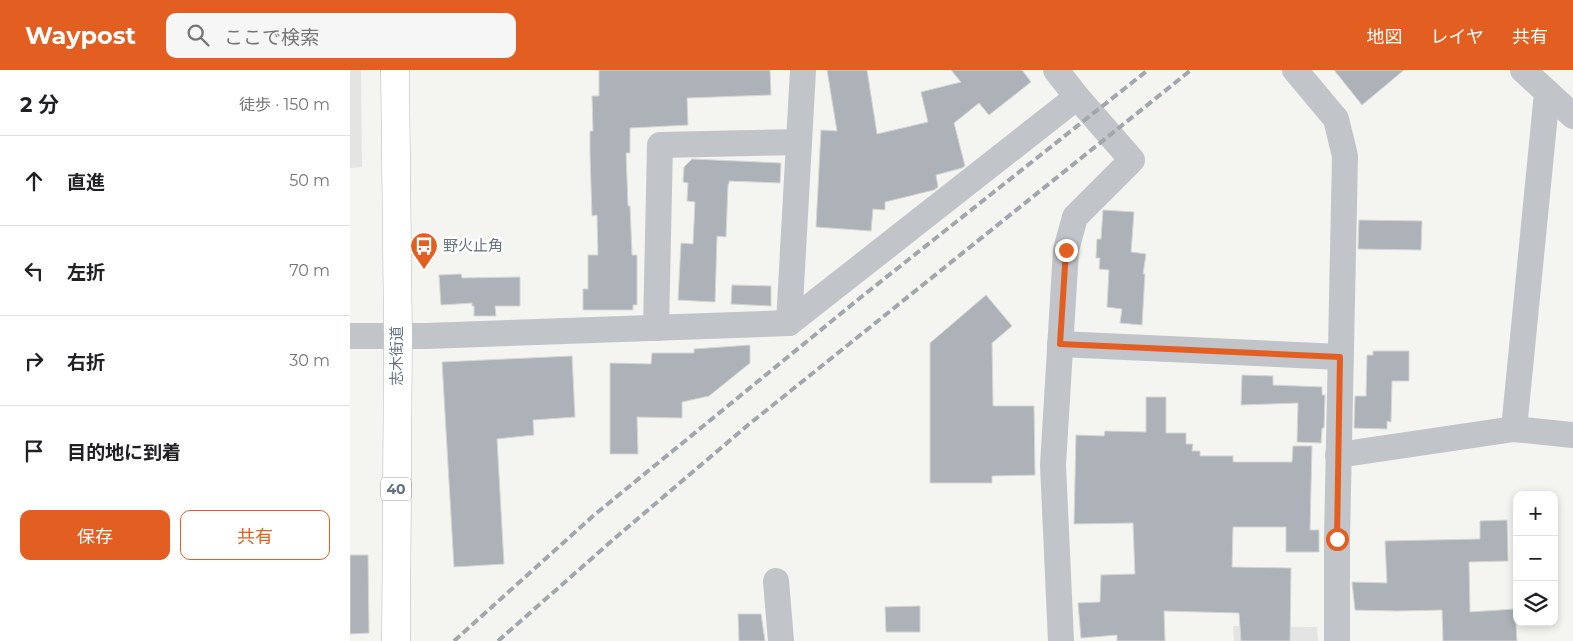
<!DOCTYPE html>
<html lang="ja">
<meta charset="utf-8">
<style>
body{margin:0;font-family:Montserrat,"Noto Sans JP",sans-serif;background:#f6f6f6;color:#202124}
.controls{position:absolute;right:15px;bottom:15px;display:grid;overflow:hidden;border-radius:10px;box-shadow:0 2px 8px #0003}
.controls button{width:45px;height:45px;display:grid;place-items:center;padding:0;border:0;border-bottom:1px solid #e0e0e0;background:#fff;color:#202124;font:25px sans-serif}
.stop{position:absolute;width:15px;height:15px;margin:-11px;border:4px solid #e35f21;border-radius:50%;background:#fff}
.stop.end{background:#e35f21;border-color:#fff;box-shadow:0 1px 5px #0008}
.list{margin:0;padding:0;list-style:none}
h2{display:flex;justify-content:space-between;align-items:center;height:65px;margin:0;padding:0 20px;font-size:21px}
h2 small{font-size:16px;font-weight:400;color:#757577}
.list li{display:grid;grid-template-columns:32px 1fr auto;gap:15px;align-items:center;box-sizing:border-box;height:90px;padding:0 20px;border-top:1px solid #e0e0e0}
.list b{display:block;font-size:19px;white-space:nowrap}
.list em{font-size:16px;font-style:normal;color:#757577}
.actions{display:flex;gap:10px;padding:15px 20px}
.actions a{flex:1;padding:11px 0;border:1px solid #e35f21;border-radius:10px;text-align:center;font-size:18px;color:#e35f21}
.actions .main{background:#e35f21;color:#fff}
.icon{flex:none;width:28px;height:28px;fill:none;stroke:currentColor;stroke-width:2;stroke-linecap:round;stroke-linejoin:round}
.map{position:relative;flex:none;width:1223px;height:571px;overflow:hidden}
header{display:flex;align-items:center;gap:30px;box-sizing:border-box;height:70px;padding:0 25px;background:#e35f21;color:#fff}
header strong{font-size:24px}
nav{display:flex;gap:28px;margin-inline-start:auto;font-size:18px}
.search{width:350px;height:45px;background:#f6f6f6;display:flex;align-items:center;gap:12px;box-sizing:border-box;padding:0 18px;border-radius:10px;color:#757577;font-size:19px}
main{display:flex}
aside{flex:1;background:#fff}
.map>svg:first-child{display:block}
</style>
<header>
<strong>Waypost</strong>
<div class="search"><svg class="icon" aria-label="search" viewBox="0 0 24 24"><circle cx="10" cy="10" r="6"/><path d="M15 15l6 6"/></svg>ここで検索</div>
<nav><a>地図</a><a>レイヤ</a><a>共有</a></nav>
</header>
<main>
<aside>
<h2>2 分<small>徒歩 · 150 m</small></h2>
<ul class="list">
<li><svg class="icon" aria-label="ahead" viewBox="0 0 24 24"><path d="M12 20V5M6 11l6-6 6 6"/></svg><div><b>直進</b></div><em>50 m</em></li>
<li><svg class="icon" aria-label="left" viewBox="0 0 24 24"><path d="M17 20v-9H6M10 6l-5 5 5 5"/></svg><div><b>左折</b></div><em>70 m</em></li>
<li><svg class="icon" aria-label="right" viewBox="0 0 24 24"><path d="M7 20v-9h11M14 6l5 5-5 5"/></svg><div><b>右折</b></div><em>30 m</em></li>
<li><svg class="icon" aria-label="arrive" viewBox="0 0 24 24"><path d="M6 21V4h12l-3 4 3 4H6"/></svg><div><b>目的地に到着</b></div></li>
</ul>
<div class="actions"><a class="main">保存</a><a>共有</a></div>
</aside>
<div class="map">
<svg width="1223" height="571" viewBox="0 0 1223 571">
<rect width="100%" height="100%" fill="#f4f4f0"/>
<g fill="#e4e5e3">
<polygon points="0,0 11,0 12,97 0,98"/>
<polygon points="883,556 967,557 968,571 884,571"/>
</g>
<g fill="#acb2b8" stroke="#d5d5d3">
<polygon points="249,0 420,0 421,25 337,28 338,55 280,58 280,83 276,83 278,136 280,136 282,185 287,185 287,235 283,235 283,240 233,240 233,219 238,219 238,185 248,185 247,145 242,146 240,83 240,61 243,61 242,26 249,26"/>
<polygon points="477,0 517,0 527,64 578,52 571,22 611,12 601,0 672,0 681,12 639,45 629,33 604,53 615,96 612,98 586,105 588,117 584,120 535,132 535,140 523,139 521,161 466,157 471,60 487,61"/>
<polygon points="984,0 1054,0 1012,35"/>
<polygon points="342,89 431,93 430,113 379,111 379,114 378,114 376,167 367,166 365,232 328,230 331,173 343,174 345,132 337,131 338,113 333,112 334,97"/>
<polygon points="753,140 784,142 781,182 796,184 793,204 795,204 792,255 770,253 772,239 757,237 759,200 749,199 750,188 746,188 747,169 751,169"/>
<polygon points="1009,150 1072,151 1071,180 1008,179"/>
<polygon points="111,204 112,208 170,207 170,236 145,236 146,246 124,246 124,236 122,236 122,233 91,235 89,205"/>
<polygon points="382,215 421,216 421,236 381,234"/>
<polygon points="636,225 662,256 642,273 643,336 684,336 685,405 642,406 642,413 580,413 580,273"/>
<polygon points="400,275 400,293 359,326 332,332 332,348 287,347 288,384 260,384 260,293 301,294 302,283 344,283 344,279"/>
<polygon points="1023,281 1059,281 1059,311 1042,311 1041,352 1037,351 1037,359 1004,358 1005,326 1016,326 1017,285 1023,285"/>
<polygon points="222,286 225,347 183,350 184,365 147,369 154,494 104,497 92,292"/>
<polygon points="892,305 923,306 923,315 972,317 972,325 975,325 974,358 972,358 971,373 947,372 948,333 891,335"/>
<polygon points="796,327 816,327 816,363 836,363 836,374 843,374 842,381 850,381 850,386 883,386 883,392 942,392 943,376 962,376 960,460 969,460 969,482 936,482 936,457 883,457 882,497 941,498 940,571 891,571 889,543 814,541 815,571 767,571 767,565 731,568 728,533 750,532 751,505 785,504 783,453 724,454 726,365 754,366 755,361 796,362"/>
<polygon points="1157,450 1158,491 1119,492 1120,542 1165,539 1167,571 1093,571 1092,540 1047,541 1005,540 1002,512 1037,513 1035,471 1130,469 1130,451"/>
<polygon points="0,485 18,485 19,563 0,564"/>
<polygon points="570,536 570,562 536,562 535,537"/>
<polygon points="388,544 411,544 415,571 389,571"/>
</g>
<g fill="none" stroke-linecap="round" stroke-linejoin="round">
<g stroke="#b4b8bc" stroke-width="29">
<polyline id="major" points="45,0 48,266 46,571"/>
</g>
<g stroke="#c1c4c8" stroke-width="26">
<polyline points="706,0 727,27 782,90 725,147 716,180 703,395 711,571"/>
<polyline points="945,0 986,49 995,86 987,469 987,571"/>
<polyline points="1173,0 1223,46"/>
<polyline points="439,253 453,0"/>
<polyline points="306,258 310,75 449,72"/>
<polyline points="0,266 76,266 439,253 727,27"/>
<polyline points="710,274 990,287"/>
<polyline points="1164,359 1197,23"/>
<polyline points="988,385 1164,359 1223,365"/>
<polyline points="426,511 431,571"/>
</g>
<use href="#major" stroke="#fff" stroke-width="28"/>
<g stroke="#a2a7ad" stroke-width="4" stroke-dasharray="8 4" stroke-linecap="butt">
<polyline points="104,571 243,446 510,228 798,0"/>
<polyline points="148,571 265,468 398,355 841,0"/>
</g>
</g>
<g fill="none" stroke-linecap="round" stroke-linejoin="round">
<polyline stroke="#e35f21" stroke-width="6" points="716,180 710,274 990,287 987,469"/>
</g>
<defs>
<g id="bus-pin" transform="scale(1.4375)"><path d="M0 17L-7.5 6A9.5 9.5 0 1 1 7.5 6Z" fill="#e35f21" stroke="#fff"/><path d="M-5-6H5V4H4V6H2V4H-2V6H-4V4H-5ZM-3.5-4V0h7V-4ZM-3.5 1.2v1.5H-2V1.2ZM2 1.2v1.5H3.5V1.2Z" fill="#fff"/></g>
</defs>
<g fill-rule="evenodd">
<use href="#bus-pin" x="74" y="176"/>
</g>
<g text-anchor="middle" stroke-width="5" stroke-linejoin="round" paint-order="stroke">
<rect fill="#fff" stroke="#929ca7" stroke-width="1" x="31" y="407.5" width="30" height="23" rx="4"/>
<g font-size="14" font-weight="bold" fill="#637181">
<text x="46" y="424">40</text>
</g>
<g font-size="15" fill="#637181" stroke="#fff" text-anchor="start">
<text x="93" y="181">野火止角</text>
</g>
<g font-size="15" fill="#637181" stroke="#fff">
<text transform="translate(47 286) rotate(-90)" y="5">志木街道</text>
</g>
</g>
</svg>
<div class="controls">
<button>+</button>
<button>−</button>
<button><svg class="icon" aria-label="layers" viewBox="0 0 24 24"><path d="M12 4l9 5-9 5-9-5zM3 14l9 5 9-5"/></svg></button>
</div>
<div class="stop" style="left:987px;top:469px"></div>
<div class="stop end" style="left:716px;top:180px"></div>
</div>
</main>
